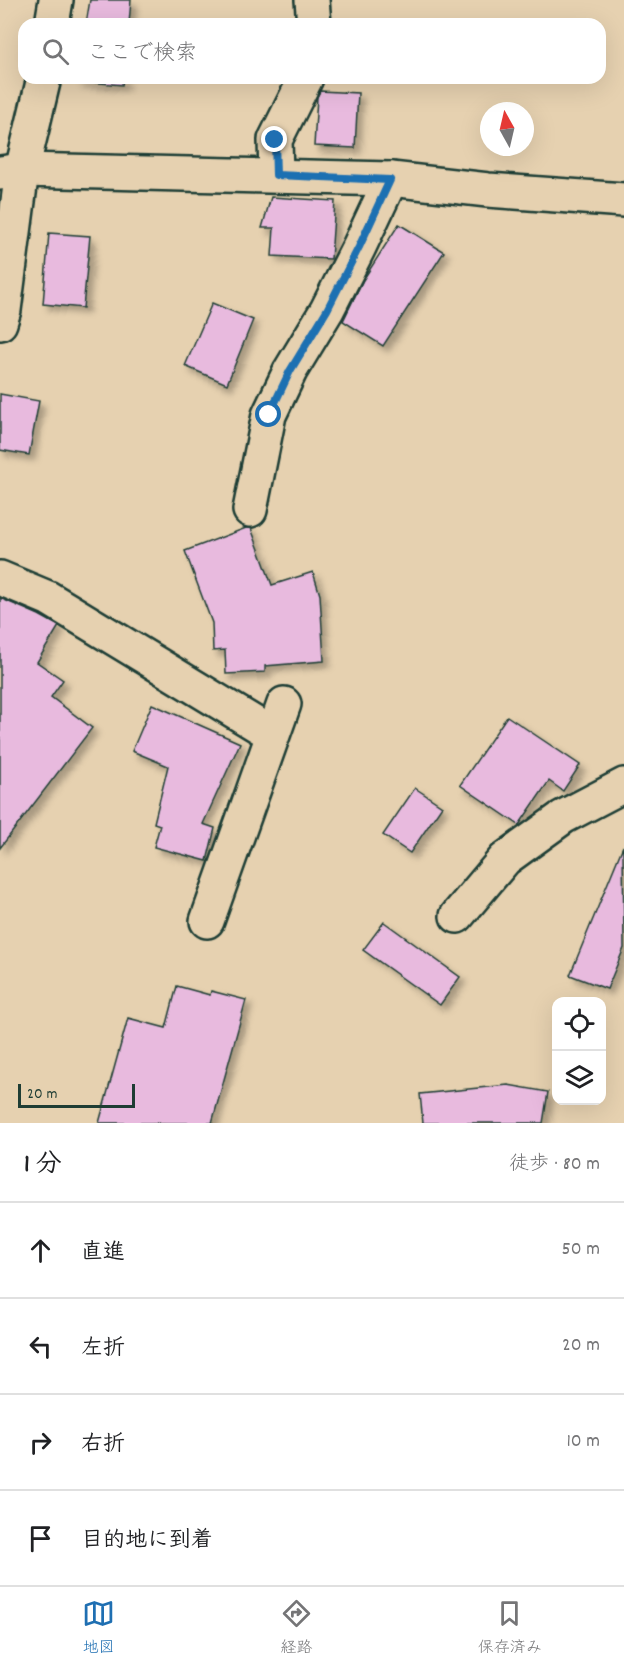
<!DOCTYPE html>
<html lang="ja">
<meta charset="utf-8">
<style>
body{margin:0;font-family:Dekko,"Klee One",sans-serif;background:#f2f2f2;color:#202124}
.controls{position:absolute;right:18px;bottom:18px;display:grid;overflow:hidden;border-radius:12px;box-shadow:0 6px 24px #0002}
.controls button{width:54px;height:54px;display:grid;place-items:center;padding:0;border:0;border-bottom:2px solid #e0e0e0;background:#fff;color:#202124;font:30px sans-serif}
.compass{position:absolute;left:480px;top:102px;width:54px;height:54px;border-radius:50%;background:#fff;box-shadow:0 6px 24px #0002;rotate:352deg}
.scale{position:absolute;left:18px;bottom:15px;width:117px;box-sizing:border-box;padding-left:6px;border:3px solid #1f3d34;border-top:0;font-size:16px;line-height:21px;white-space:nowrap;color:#1f3d34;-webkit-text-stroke:4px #e6d1b0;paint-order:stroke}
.stop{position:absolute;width:18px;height:18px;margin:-14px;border:4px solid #1f6fb2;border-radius:50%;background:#fff}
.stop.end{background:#1f6fb2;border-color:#fff;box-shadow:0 2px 6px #0008}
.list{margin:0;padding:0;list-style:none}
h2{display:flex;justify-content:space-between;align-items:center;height:78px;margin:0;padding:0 24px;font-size:26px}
h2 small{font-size:20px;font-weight:400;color:#757577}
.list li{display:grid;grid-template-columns:39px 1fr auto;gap:18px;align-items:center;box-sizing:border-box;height:96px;padding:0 24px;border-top:2px solid #e0e0e0}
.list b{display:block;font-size:22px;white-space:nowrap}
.list em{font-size:20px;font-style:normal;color:#757577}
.icon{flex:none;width:33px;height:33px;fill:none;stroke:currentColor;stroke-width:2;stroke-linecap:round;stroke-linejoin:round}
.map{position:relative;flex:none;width:624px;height:1123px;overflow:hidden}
.search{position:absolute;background:#fff;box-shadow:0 6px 24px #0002;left:18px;right:18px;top:18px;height:66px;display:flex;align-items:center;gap:15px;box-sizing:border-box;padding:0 21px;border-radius:18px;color:#757577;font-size:22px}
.sheet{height:462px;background:#fff}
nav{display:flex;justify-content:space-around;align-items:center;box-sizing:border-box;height:84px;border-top:2px solid #e0e0e0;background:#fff;font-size:16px;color:#757577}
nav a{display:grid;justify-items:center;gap:3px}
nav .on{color:#1f6fb2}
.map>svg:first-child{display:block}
</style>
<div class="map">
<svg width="624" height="1123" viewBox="0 0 624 1123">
<defs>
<filter id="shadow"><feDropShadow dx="5.5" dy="5.5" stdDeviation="3" flood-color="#0004"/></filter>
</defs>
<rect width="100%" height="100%" fill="#e6d1b0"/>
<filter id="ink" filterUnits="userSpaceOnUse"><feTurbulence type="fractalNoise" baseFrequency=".0167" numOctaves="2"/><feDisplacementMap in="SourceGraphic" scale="12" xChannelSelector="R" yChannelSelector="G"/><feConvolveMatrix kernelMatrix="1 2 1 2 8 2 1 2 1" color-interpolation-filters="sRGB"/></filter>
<g filter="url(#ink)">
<g fill="#e8bade" stroke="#1f3d34" stroke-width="1.5" filter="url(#shadow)">
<polygon points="90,0 131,0 129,24 86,24"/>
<polygon points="77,78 123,78 122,85 77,81"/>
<polygon points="320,91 358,93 355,148 314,146 317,97"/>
<polygon points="271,197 335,201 331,259 272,256 274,228 262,228"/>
<polygon points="399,224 444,252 383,346 343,321 363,280"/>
<polygon points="49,233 90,236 83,308 43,304"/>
<polygon points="212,303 253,320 227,384 185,366"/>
<polygon points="0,394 39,401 29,455 0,450"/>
<polygon points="246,528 251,528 272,585 313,572 320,595 324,661 265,666 265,672 226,674 225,650 213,651 212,623 185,551"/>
<polygon points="0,598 39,615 59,626 37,662 63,680 51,697 92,728 0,848"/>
<polygon points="152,704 240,743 203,824 215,828 207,861 154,847 160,825 154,823 168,766 132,751"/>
<polygon points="507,716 580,765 563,791 549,781 519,825 460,785"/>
<polygon points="415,788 442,806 410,853 383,835"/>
<polygon points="623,846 624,948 607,989 570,975"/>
<polygon points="384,922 460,977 440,1005 363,950"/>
<polygon points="177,986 210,995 211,991 246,1000 212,1123 99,1123 128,1018 166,1028"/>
<polygon points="508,1085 548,1092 543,1123 423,1123 420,1094"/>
</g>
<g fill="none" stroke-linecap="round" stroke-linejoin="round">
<g stroke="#1f3d34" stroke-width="38">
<g id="street">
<polyline points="312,0 314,24"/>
<polyline points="52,24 56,0"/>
<polyline points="0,173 22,170 391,179 488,190 624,200"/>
<polyline points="276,175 275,140 306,78"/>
<polyline points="0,323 4,310 22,170 44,78"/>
<polyline points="250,510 269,415 290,371 327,310 359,247 391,179"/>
<polyline points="0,578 48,598 272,734"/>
<polyline points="457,916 505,859 563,817 624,785"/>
<polyline points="207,921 284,704"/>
</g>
</g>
<use href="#street" stroke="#e6d1b0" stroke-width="33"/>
</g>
</g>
<g fill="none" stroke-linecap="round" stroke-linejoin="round" filter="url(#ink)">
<polyline stroke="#1f6fb2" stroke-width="8" points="269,415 290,371 327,310 359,247 390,180 276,175 275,140"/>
</g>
</svg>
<div class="controls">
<button><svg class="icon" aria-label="locate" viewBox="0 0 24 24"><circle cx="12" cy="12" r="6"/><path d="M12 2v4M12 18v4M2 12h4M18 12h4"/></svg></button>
<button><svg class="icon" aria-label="layers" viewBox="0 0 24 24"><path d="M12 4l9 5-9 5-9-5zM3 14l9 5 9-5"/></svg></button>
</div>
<svg class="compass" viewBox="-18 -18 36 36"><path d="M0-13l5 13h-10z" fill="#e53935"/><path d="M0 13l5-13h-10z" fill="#757577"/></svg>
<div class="scale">20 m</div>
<div class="stop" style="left:269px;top:415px"></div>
<div class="stop end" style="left:275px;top:140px"></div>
<div class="search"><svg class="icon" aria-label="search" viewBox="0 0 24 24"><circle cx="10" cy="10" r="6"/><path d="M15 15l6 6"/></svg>ここで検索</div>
</div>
<section class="sheet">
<h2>1 分<small>徒歩 · 80 m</small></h2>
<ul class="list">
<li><svg class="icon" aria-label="ahead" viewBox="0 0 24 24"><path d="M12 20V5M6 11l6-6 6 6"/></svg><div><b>直進</b></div><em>50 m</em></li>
<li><svg class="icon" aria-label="left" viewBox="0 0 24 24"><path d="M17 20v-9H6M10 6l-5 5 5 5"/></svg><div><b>左折</b></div><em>20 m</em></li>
<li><svg class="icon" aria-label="right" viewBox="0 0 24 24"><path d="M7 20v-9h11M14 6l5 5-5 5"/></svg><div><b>右折</b></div><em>10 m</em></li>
<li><svg class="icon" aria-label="arrive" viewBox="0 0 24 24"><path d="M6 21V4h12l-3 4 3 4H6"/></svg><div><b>目的地に到着</b></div></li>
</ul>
</section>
<nav>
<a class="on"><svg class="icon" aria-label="map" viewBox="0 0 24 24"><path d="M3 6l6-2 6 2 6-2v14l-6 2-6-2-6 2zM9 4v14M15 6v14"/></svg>地図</a>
<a><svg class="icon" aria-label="directions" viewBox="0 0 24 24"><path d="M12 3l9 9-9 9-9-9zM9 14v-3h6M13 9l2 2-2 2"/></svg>経路</a>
<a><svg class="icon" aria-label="saved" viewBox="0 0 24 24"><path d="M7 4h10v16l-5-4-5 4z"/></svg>保存済み</a>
</nav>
